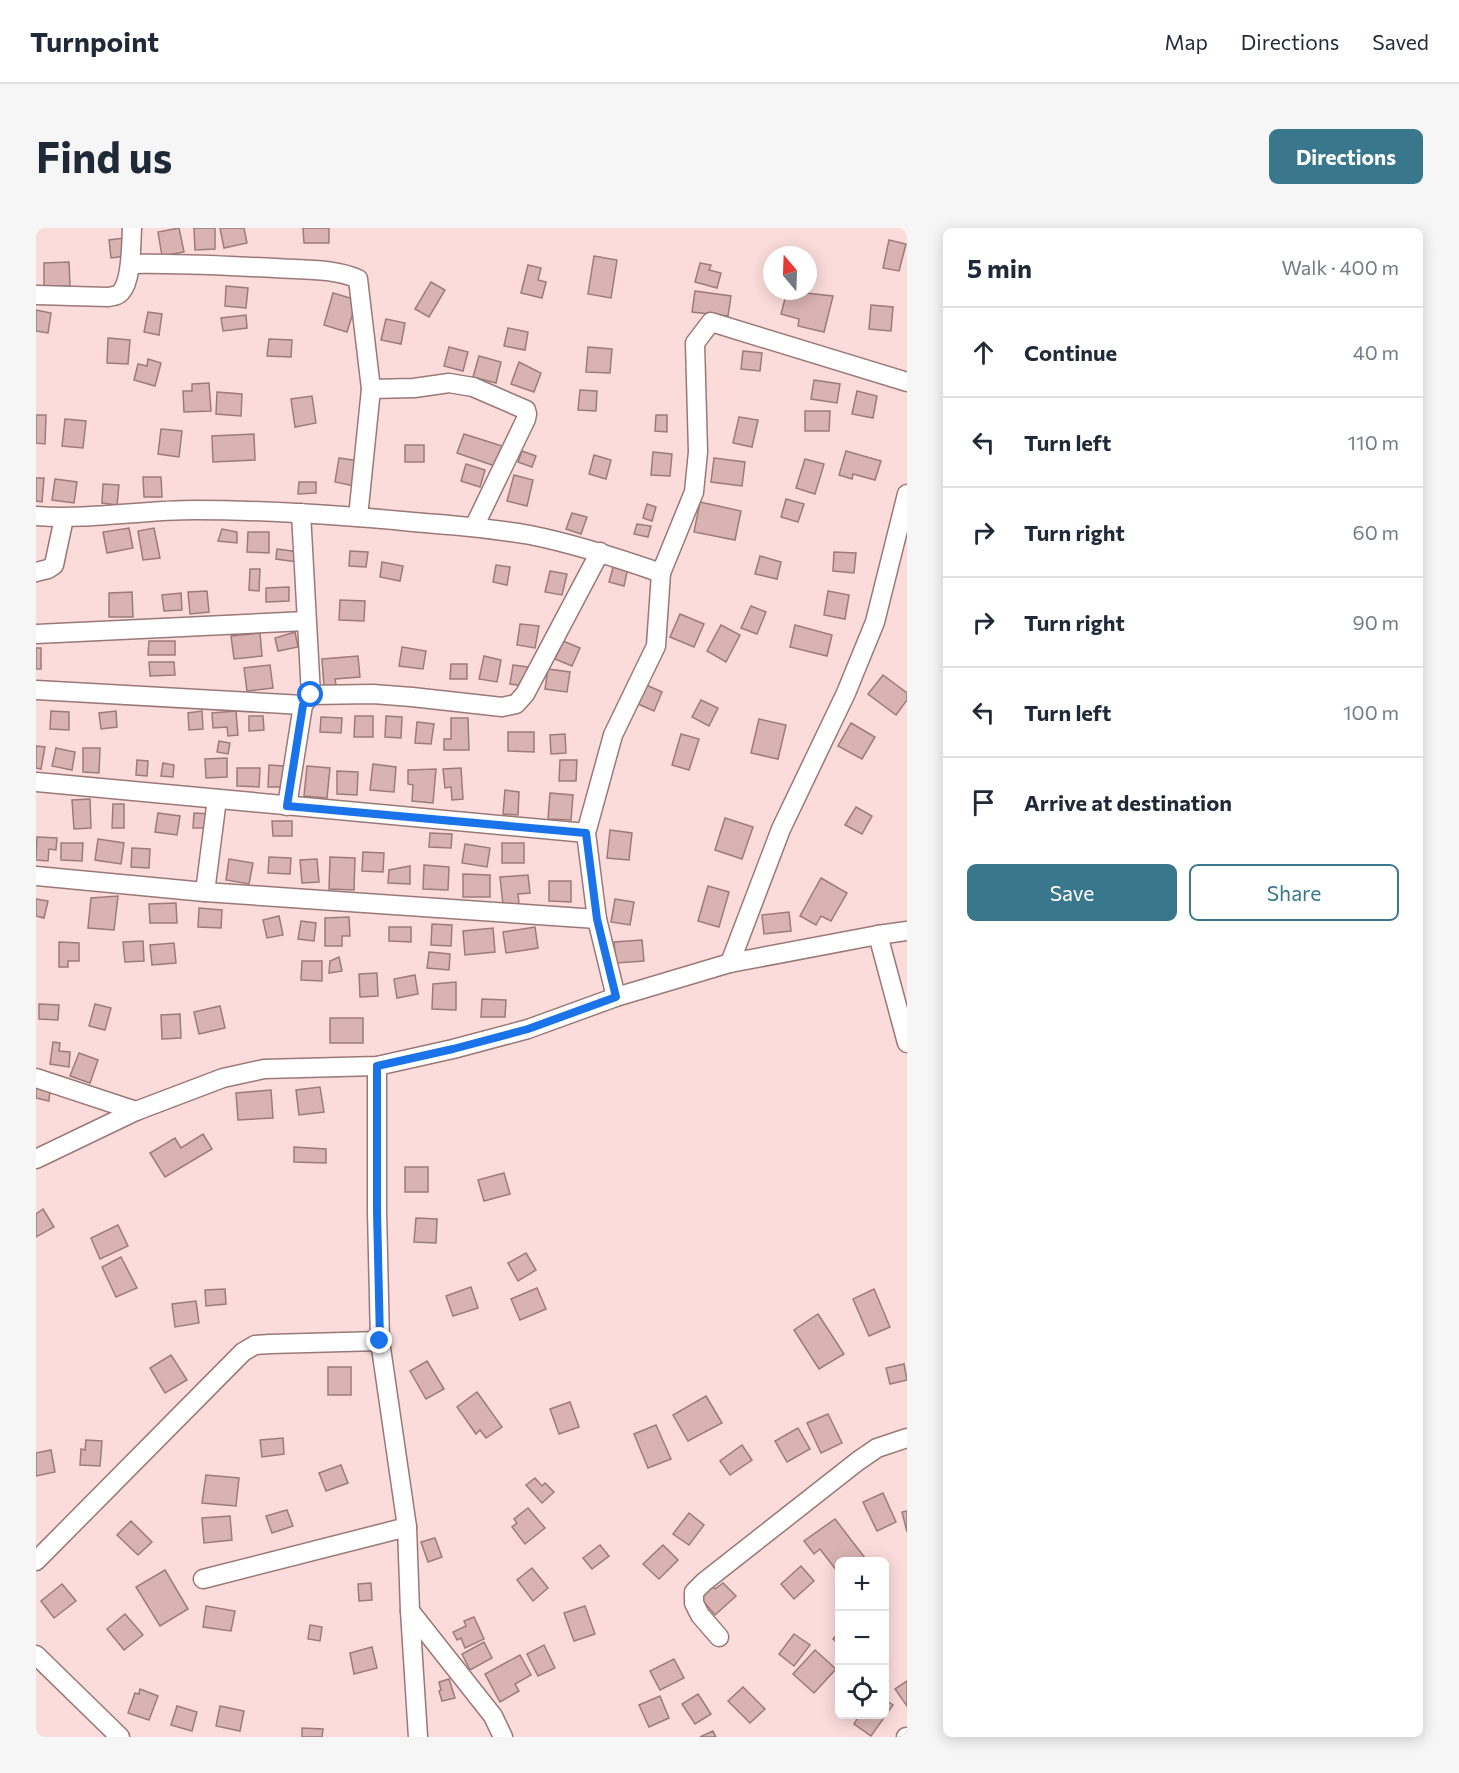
<!DOCTYPE html>
<meta charset="utf-8">
<style>
body{margin:0;font-family:Commissioner,sans-serif;background:#f6f6f7;color:#1f2937}
.controls{position:absolute;right:18px;bottom:18px;display:grid;overflow:hidden;border-radius:9px;box-shadow:0 3px 15px #0003}
.controls button{width:54px;height:54px;display:grid;place-items:center;padding:0;border:0;border-bottom:2px solid #e0e1e3;background:#fff;color:#1f2937;font:30px sans-serif}
.compass{position:absolute;left:727px;top:18px;width:54px;height:54px;border-radius:50%;background:#fff;box-shadow:0 3px 15px #0003;rotate:341deg}
.stop{position:absolute;width:18px;height:18px;margin:-14px;border:4px solid #1a73e8;border-radius:50%;background:#fff}
.stop.end{background:#1a73e8;border-color:#fff;box-shadow:0 2px 6px #0008}
.list{margin:0;padding:0;list-style:none}
h2{display:flex;justify-content:space-between;align-items:center;height:78px;margin:0;padding:0 24px;font-size:26px}
h2 small{font-size:20px;font-weight:400;color:#747a83}
.list li{display:grid;grid-template-columns:39px 1fr auto;gap:18px;align-items:center;box-sizing:border-box;height:90px;padding:0 24px;border-top:2px solid #e0e1e3}
.list b{display:block;font-size:22px;white-space:nowrap}
.list em{font-size:20px;font-style:normal;color:#747a83}
.actions{display:flex;gap:12px;padding:18px 24px}
.actions a{flex:1;padding:14px 0;border:2px solid #39788c;border-radius:9px;text-align:center;font-size:21px;color:#39788c}
.actions .main{background:#39788c;color:#fff}
.icon{flex:none;width:33px;height:33px;fill:none;stroke:currentColor;stroke-width:2;stroke-linecap:round;stroke-linejoin:round}
.map{position:relative;flex:none;width:871px;height:1509px;overflow:hidden;border-radius:9px}
header{display:flex;align-items:center;gap:36px;box-sizing:border-box;height:84px;padding:0 30px;background:#fff;border-bottom:2px solid #e0e1e3}
header strong{font-size:28px}
nav{display:flex;gap:33px;margin-inline-start:auto;font-size:21px}
.intro{display:flex;align-items:center;justify-content:space-between;box-sizing:border-box;height:144px;padding:0 36px}
h1{margin:0;font-size:42px}
.button{padding:15px 27px;border-radius:9px;background:#39788c;color:#fff;font-size:21px;font-weight:700}
main{display:flex;gap:36px;padding:0 36px}
aside{flex:1;background:#fff;border-radius:9px;box-shadow:0 3px 15px #0003}
.map>svg:first-child{display:block}
</style>
<header>
<strong>Turnpoint</strong>
<nav><a>Map</a><a>Directions</a><a>Saved</a></nav>
</header>
<div class="intro"><h1>Find us</h1><a class="button">Directions</a></div>
<main>
<div class="map">
<svg width="871" height="1509" viewBox="0 0 871 1509">
<rect width="100%" height="100%" fill="#fbdcdb"/>
<g fill="#d8b3b2" stroke="#9d7b7a" stroke-width="1.5">
<polygon points="143,0 148,24 126,28 122,4"/>
<polygon points="158,0 179,0 179,21 159,22"/>
<polygon points="184,0 208,0 211,15 188,20"/>
<polygon points="267,0 293,0 293,15 268,15"/>
<polygon points="88,10 90,28 75,30 73,12"/>
<polygon points="853,12 870,16 863,43 847,40"/>
<polygon points="558,28 581,32 575,70 552,66"/>
<polygon points="33,34 34,58 8,59 8,35"/>
<polygon points="664,35 675,37 673,42 685,45 681,60 659,54"/>
<polygon points="492,37 505,40 502,52 510,54 506,70 485,65"/>
<polygon points="395,54 409,62 393,89 379,81"/>
<polygon points="190,58 212,60 210,80 189,78"/>
<polygon points="659,63 695,68 692,88 656,84"/>
<polygon points="751,63 797,68 788,104 762,98 763,91 745,86"/>
<polygon points="297,65 321,72 311,104 288,97"/>
<polygon points="835,77 857,79 855,103 833,101"/>
<polygon points="0,82 15,85 12,105 0,103"/>
<polygon points="112,84 126,86 123,107 108,104"/>
<polygon points="210,87 211,100 187,103 185,90"/>
<polygon points="350,91 369,95 365,116 345,112"/>
<polygon points="472,100 492,104 489,122 468,118"/>
<polygon points="72,110 94,112 92,136 71,135"/>
<polygon points="233,111 256,112 255,129 231,128"/>
<polygon points="413,119 432,124 427,143 408,138"/>
<polygon points="552,119 576,121 574,145 550,144"/>
<polygon points="707,123 726,125 724,143 705,141"/>
<polygon points="443,128 465,134 460,155 437,149"/>
<polygon points="112,131 125,135 119,158 98,152 102,136 111,138"/>
<polygon points="483,134 505,145 498,164 475,156"/>
<polygon points="778,152 804,156 801,175 775,171"/>
<polygon points="173,155 175,183 148,184 147,163 156,163 156,156"/>
<polygon points="544,162 561,163 560,183 542,182"/>
<polygon points="821,163 841,168 837,190 816,186"/>
<polygon points="181,164 206,166 205,188 180,186"/>
<polygon points="276,168 280,195 259,199 255,171"/>
<polygon points="769,183 794,183 793,203 769,203"/>
<polygon points="0,187 10,187 9,216 0,215"/>
<polygon points="620,187 631,187 631,204 619,203"/>
<polygon points="703,189 722,192 716,219 697,215"/>
<polygon points="29,191 50,193 47,220 26,218"/>
<polygon points="125,201 146,203 143,229 122,226"/>
<polygon points="218,206 219,232 177,234 176,208"/>
<polygon points="428,206 466,218 459,238 421,225"/>
<rect x="369" y="217" width="19" height="17"/>
<polygon points="486,223 500,228 496,239 482,234"/>
<polygon points="810,223 845,233 839,252 817,246 816,251 803,247"/>
<polygon points="617,224 636,226 634,248 615,247"/>
<polygon points="558,227 575,232 570,251 553,246"/>
<polygon points="303,230 323,233 319,258 299,254"/>
<polygon points="678,230 709,234 706,258 675,254"/>
<polygon points="769,231 788,236 779,266 760,260"/>
<polygon points="430,236 449,242 444,259 425,253"/>
<polygon points="478,247 497,252 491,278 471,273"/>
<polygon points="107,249 125,249 126,269 108,269"/>
<polygon points="0,250 8,250 6,274 0,273"/>
<polygon points="19,251 41,254 38,275 16,272"/>
<polygon points="263,254 280,254 280,265 262,266"/>
<polygon points="67,256 83,257 81,277 66,275"/>
<polygon points="750,271 768,276 762,294 745,289"/>
<polygon points="664,274 705,283 699,312 658,304"/>
<polygon points="611,276 620,279 616,293 607,290"/>
<polygon points="536,285 551,289 545,306 530,301"/>
<polygon points="601,296 615,298 612,309 598,306"/>
<polygon points="93,300 97,320 71,325 67,304"/>
<polygon points="118,300 124,330 107,332 102,303"/>
<polygon points="186,301 201,304 201,315 182,313"/>
<polygon points="212,304 233,304 233,325 211,324"/>
<polygon points="241,321 263,324 261,334 240,331"/>
<polygon points="314,323 332,324 330,339 313,338"/>
<polygon points="798,324 820,325 818,345 797,343"/>
<polygon points="724,328 745,334 741,351 719,346"/>
<polygon points="346,334 367,338 364,353 344,349"/>
<polygon points="578,336 592,340 588,358 573,354"/>
<polygon points="460,337 474,339 471,357 457,354"/>
<polygon points="214,341 224,341 223,363 213,362"/>
<polygon points="514,343 531,346 526,367 509,364"/>
<polygon points="253,359 253,373 230,374 230,360"/>
<polygon points="171,363 173,384 154,386 152,364"/>
<polygon points="792,363 813,367 809,391 788,387"/>
<polygon points="96,364 97,389 73,389 73,365"/>
<polygon points="145,365 146,382 128,383 126,367"/>
<polygon points="304,372 329,373 328,393 303,392"/>
<polygon points="715,378 730,384 721,406 705,400"/>
<polygon points="644,386 668,396 658,419 634,409"/>
<polygon points="484,396 503,398 499,420 481,417"/>
<polygon points="685,397 704,407 690,434 671,423"/>
<polygon points="759,397 796,407 791,428 754,419"/>
<polygon points="259,404 262,419 242,423 239,410"/>
<polygon points="224,405 226,428 198,431 195,408"/>
<polygon points="113,413 139,413 139,427 112,427"/>
<polygon points="527,413 544,420 536,438 519,431"/>
<polygon points="366,419 390,423 387,441 363,438"/>
<rect x="0" y="420" width="5" height="21"/>
<polygon points="322,428 324,449 299,451 300,457 288,458 286,431"/>
<polygon points="448,428 465,432 461,454 443,451"/>
<polygon points="113,434 138,434 139,447 114,448"/>
<polygon points="415,436 431,436 431,451 414,451"/>
<polygon points="234,437 237,460 211,463 208,440"/>
<polygon points="477,437 492,439 489,458 474,456"/>
<polygon points="512,441 534,444 531,464 509,461"/>
<polygon points="847,447 871,465 871,472 860,487 832,466"/>
<polygon points="608,456 626,464 618,483 600,475"/>
<polygon points="665,472 682,480 673,498 656,489"/>
<polygon points="15,483 33,484 33,502 14,501"/>
<polygon points="80,483 81,499 65,501 63,485"/>
<polygon points="166,483 167,501 153,502 152,485"/>
<polygon points="200,483 202,507 192,508 191,499 177,500 176,485"/>
<polygon points="213,488 227,488 228,502 213,503"/>
<polygon points="319,488 337,488 337,509 318,509"/>
<polygon points="350,488 366,489 365,510 349,509"/>
<polygon points="285,489 306,490 305,505 284,504"/>
<polygon points="415,490 432,490 433,522 408,522 408,511 415,511"/>
<polygon points="723,491 750,497 742,531 715,525"/>
<polygon points="381,494 398,496 395,516 379,515"/>
<polygon points="815,495 839,509 826,531 802,518"/>
<polygon points="472,504 498,504 498,524 472,523"/>
<polygon points="529,506 530,525 515,526 514,507"/>
<polygon points="645,506 663,511 653,542 636,537"/>
<polygon points="183,513 194,515 192,526 181,524"/>
<polygon points="0,518 9,519 5,541 0,540"/>
<polygon points="20,520 39,524 36,542 16,538"/>
<polygon points="47,520 64,520 63,545 47,544"/>
<polygon points="191,530 191,549 170,550 169,531"/>
<polygon points="101,532 112,533 111,548 100,547"/>
<polygon points="524,532 541,532 540,553 523,553"/>
<polygon points="127,535 138,537 137,549 125,548"/>
<polygon points="337,536 360,539 358,564 334,562"/>
<polygon points="233,537 248,538 247,559 232,559"/>
<polygon points="271,538 294,540 291,570 268,568"/>
<polygon points="201,540 224,540 223,559 201,558"/>
<polygon points="425,540 427,571 416,572 415,559 409,560 407,541"/>
<polygon points="400,541 397,575 376,573 377,557 372,556 372,542"/>
<polygon points="301,543 322,544 321,567 301,566"/>
<polygon points="469,562 483,564 482,587 467,586"/>
<polygon points="514,565 537,567 535,592 512,591"/>
<polygon points="54,571 55,600 38,601 36,572"/>
<polygon points="77,576 88,576 88,600 76,600"/>
<polygon points="820,579 836,588 826,606 809,597"/>
<polygon points="122,585 144,588 141,607 119,604"/>
<polygon points="158,585 174,586 173,600 157,600"/>
<polygon points="689,590 717,599 706,631 679,622"/>
<polygon points="236,593 256,593 256,608 237,608"/>
<polygon points="574,602 596,605 593,632 571,630"/>
<polygon points="394,605 416,606 415,620 393,619"/>
<polygon points="1,609 21,610 20,622 13,621 12,633 0,632"/>
<polygon points="62,611 88,615 85,636 59,632"/>
<polygon points="25,615 47,615 46,633 25,632"/>
<rect x="466" y="615" width="22" height="20"/>
<polygon points="429,616 454,620 451,639 426,635"/>
<polygon points="96,620 114,621 113,640 95,639"/>
<polygon points="327,624 348,625 347,644 326,643"/>
<polygon points="233,629 255,630 254,646 232,645"/>
<polygon points="294,629 319,630 318,662 293,661"/>
<polygon points="193,631 217,635 213,656 190,652"/>
<polygon points="281,631 283,654 266,655 264,632"/>
<polygon points="388,637 413,639 412,662 387,661"/>
<polygon points="374,638 374,656 352,655 353,642"/>
<polygon points="427,646 454,647 454,669 427,669"/>
<polygon points="492,647 494,665 482,666 483,676 467,677 464,649"/>
<polygon points="785,650 811,665 795,693 785,688 780,697 764,688"/>
<polygon points="513,653 535,653 535,674 513,673"/>
<polygon points="672,658 693,664 683,699 662,693"/>
<polygon points="82,668 78,702 52,700 55,670"/>
<polygon points="0,671 12,673 8,690 0,688"/>
<polygon points="579,671 598,674 594,697 575,694"/>
<polygon points="140,675 141,695 114,695 113,676"/>
<polygon points="163,680 186,682 185,700 162,699"/>
<polygon points="753,684 755,703 728,706 726,687"/>
<polygon points="243,688 247,707 231,710 227,692"/>
<polygon points="313,689 314,708 306,708 306,718 289,718 289,690"/>
<polygon points="265,693 280,695 278,713 262,711"/>
<polygon points="396,696 416,697 415,718 395,717"/>
<polygon points="353,699 375,699 375,714 353,713"/>
<polygon points="499,699 502,720 470,725 467,704"/>
<polygon points="457,700 459,724 429,727 427,703"/>
<polygon points="606,712 608,733 580,735 578,714"/>
<polygon points="107,713 108,733 89,734 87,714"/>
<polygon points="23,714 43,715 43,733 32,733 32,739 23,739"/>
<polygon points="138,715 140,735 116,737 114,717"/>
<polygon points="393,724 414,726 413,742 391,740"/>
<polygon points="303,729 306,743 293,745 294,733"/>
<polygon points="266,733 286,733 286,753 265,752"/>
<polygon points="341,745 342,768 324,769 323,746"/>
<polygon points="379,747 382,766 361,770 358,751"/>
<polygon points="420,754 420,782 396,781 397,756"/>
<polygon points="446,771 470,772 469,789 445,789"/>
<polygon points="3,776 23,777 22,792 3,791"/>
<polygon points="59,776 75,780 69,802 53,798"/>
<polygon points="184,778 189,800 163,806 158,784"/>
<polygon points="144,786 145,810 126,811 125,787"/>
<rect x="294" y="790" width="33" height="25"/>
<polygon points="17,814 24,815 23,823 34,824 33,839 14,836"/>
<polygon points="43,825 62,832 54,855 34,848"/>
<polygon points="0,858 14,860 13,873 0,870"/>
<polygon points="284,859 288,884 263,887 260,862"/>
<polygon points="235,862 237,890 202,892 200,865"/>
<polygon points="167,906 176,921 129,949 114,925 139,910 145,920"/>
<polygon points="258,919 290,921 290,935 258,934"/>
<rect x="369" y="939" width="23" height="25"/>
<polygon points="468,945 474,966 448,973 442,952"/>
<polygon points="7,981 18,999 0,1009 0,986"/>
<polygon points="380,990 401,991 400,1015 378,1014"/>
<polygon points="82,997 92,1018 64,1031 55,1010"/>
<polygon points="490,1025 500,1042 482,1053 472,1035"/>
<polygon points="85,1029 101,1060 80,1069 66,1039"/>
<polygon points="435,1059 442,1080 417,1088 410,1068"/>
<polygon points="501,1060 510,1081 484,1092 475,1071"/>
<polygon points="189,1061 190,1076 170,1078 169,1062"/>
<polygon points="838,1061 854,1099 833,1108 817,1071"/>
<polygon points="160,1073 163,1095 139,1099 136,1076"/>
<polygon points="782,1086 808,1126 783,1141 758,1102"/>
<polygon points="135,1127 151,1152 129,1165 114,1140"/>
<polygon points="391,1133 408,1161 390,1171 374,1143"/>
<polygon points="868,1136 871,1152 854,1156 850,1140"/>
<rect x="292" y="1139" width="23" height="28"/>
<polygon points="441,1164 466,1199 450,1210 444,1202 440,1206 421,1179"/>
<polygon points="670,1168 686,1195 652,1213 637,1187"/>
<polygon points="534,1174 543,1199 523,1206 514,1181"/>
<polygon points="792,1186 806,1215 785,1225 771,1195"/>
<polygon points="620,1197 635,1231 612,1240 598,1206"/>
<polygon points="762,1200 774,1221 751,1234 739,1213"/>
<polygon points="247,1210 248,1226 226,1229 224,1212"/>
<polygon points="50,1212 66,1213 64,1238 44,1237 45,1221 49,1222"/>
<polygon points="706,1217 716,1232 694,1247 684,1233"/>
<polygon points="15,1222 19,1244 0,1248 0,1225"/>
<polygon points="305,1237 312,1255 290,1263 283,1245"/>
<polygon points="170,1247 203,1250 200,1278 166,1275"/>
<polygon points="499,1250 506,1258 509,1255 518,1264 506,1275 490,1257"/>
<polygon points="847,1265 860,1294 841,1303 827,1274"/>
<polygon points="492,1280 509,1300 489,1316 476,1299 481,1295 478,1291"/>
<polygon points="251,1282 257,1298 236,1305 230,1288"/>
<polygon points="871,1283 871,1304 866,1284"/>
<polygon points="653,1285 668,1297 653,1317 637,1306"/>
<polygon points="194,1288 196,1312 168,1315 166,1290"/>
<polygon points="799,1291 829,1330 825,1334 804,1334 804,1347 784,1321 778,1326 768,1313"/>
<polygon points="95,1293 116,1314 102,1327 81,1307"/>
<polygon points="399,1310 406,1329 392,1334 385,1314"/>
<polygon points="564,1317 573,1328 556,1341 547,1330"/>
<polygon points="627,1317 642,1332 623,1351 607,1336"/>
<polygon points="765,1338 778,1353 758,1371 745,1356"/>
<polygon points="496,1340 512,1360 497,1373 481,1352"/>
<polygon points="129,1342 152,1381 124,1398 100,1359"/>
<polygon points="335,1355 336,1372 323,1373 322,1356"/>
<polygon points="674,1355 679,1361 687,1355 700,1368 679,1387 662,1367"/>
<polygon points="26,1356 40,1373 18,1390 5,1373"/>
<polygon points="170,1378 199,1383 195,1403 167,1399"/>
<polygon points="549,1378 559,1406 538,1413 528,1385"/>
<polygon points="89,1386 107,1407 88,1422 71,1401"/>
<polygon points="438,1389 448,1411 429,1420 425,1410 421,1412 417,1404 430,1398 428,1393"/>
<polygon points="274,1397 286,1399 284,1413 272,1411"/>
<polygon points="804,1403 804,1417 797,1411"/>
<polygon points="758,1406 774,1417 758,1438 743,1426"/>
<polygon points="448,1414 456,1430 434,1442 426,1426"/>
<polygon points="508,1417 519,1440 502,1448 491,1426"/>
<polygon points="336,1419 341,1440 318,1446 314,1425"/>
<polygon points="779,1422 800,1441 778,1465 757,1446"/>
<polygon points="484,1427 495,1447 479,1456 483,1463 464,1474 449,1446"/>
<polygon points="638,1431 648,1450 624,1462 614,1443"/>
<polygon points="413,1451 419,1470 406,1473 403,1463 405,1462 403,1454"/>
<polygon points="871,1453 871,1478 859,1461"/>
<polygon points="707,1459 729,1481 714,1495 692,1473"/>
<polygon points="104,1461 122,1468 113,1492 92,1485 99,1465 103,1466"/>
<polygon points="662,1466 675,1486 659,1496 646,1476"/>
<polygon points="624,1468 633,1490 613,1499 603,1477"/>
<polygon points="848,1471 857,1477 835,1508 818,1496 824,1486 848,1486"/>
<polygon points="141,1478 161,1484 156,1503 135,1497"/>
<polygon points="184,1478 208,1483 204,1503 180,1498"/>
<polygon points="266,1500 287,1501 286,1509 266,1509"/>
<polygon points="677,1503 680,1509 664,1509"/>
</g>
<g fill="none" stroke-linecap="round" stroke-linejoin="round">
<g stroke="#9a7877" stroke-width="21">
<g id="minor">
<path d="M95,36c48,-1 96,2 144,4 27,2 58,0 83,11l13,110 -13,128"/>
<path d="M0,67l72,2c5,-1 10,-1 13,-5 11,-12 10,-48 11,-64"/>
<polyline points="335,161 378,160 413,155 437,159 490,182 491,186 490,191 438,299"/>
<path d="M0,288c53,4 106,-6 159,-6 73,0 145,5 218,12 39,3 78,6 117,13 45,9 88,23 131,38"/>
<polyline points="0,344 12,341 18,337 28,290"/>
<polyline points="0,406 270,393"/>
<polyline points="0,462 267,477"/>
<polyline points="275,467 337,466 376,469 466,479 480,476 489,466 564,324"/>
<polyline points="0,554 550,605"/>
<polyline points="251,578 267,477 275,467 265,285"/>
<polyline points="0,648 169,664 561,691"/>
<polyline points="169,664 181,571"/>
<polyline points="842,707 871,815"/>
<polyline points="694,735 745,601 810,465 839,394 871,266"/>
<polyline points="580,769 561,691 550,605 577,507 620,418 625,345 658,264 662,224 659,115 675,94 871,154"/>
<polyline points="341,838 341,983 344,1113 371,1299 374,1383 382,1509"/>
<polyline points="0,850 100,883"/>
<polyline points="0,931 100,883 187,850 228,841 341,838 417,821 492,801 580,769 694,735 842,707 871,703"/>
<polyline points="0,1333 207,1124 219,1117 234,1116 344,1113"/>
<polyline points="167,1351 371,1299"/>
<polyline points="374,1383 457,1488 467,1509"/>
<polyline points="683,1409 664,1387 658,1375 658,1364 668,1354 822,1233 841,1220 871,1210"/>
<polyline points="0,1427 84,1509"/>
<polyline points="870,1509 871,1509"/>
</g>
</g>
<use href="#minor" stroke="#fff" stroke-width="18"/>
</g>
<g fill="none" stroke-linecap="round" stroke-linejoin="round">
<polyline stroke="#1a73e8" stroke-width="8" points="275,467 267,477 251,578 550,605 561,691 580,769 492,801 417,821 341,838 341,983 344,1113"/>
</g>
</svg>
<div class="controls">
<button>+</button>
<button>−</button>
<button><svg class="icon" aria-label="locate" viewBox="0 0 24 24"><circle cx="12" cy="12" r="6"/><path d="M12 2v4M12 18v4M2 12h4M18 12h4"/></svg></button>
</div>
<svg class="compass" viewBox="-18 -18 36 36"><path d="M0-13l5 13h-10z" fill="#e53935"/><path d="M0 13l5-13h-10z" fill="#747a83"/></svg>
<div class="stop" style="left:275px;top:467px"></div>
<div class="stop end" style="left:344px;top:1113px"></div>
</div>
<aside>
<h2>5 min<small>Walk · 400 m</small></h2>
<ul class="list">
<li><svg class="icon" aria-label="ahead" viewBox="0 0 24 24"><path d="M12 20V5M6 11l6-6 6 6"/></svg><div><b>Continue</b></div><em>40 m</em></li>
<li><svg class="icon" aria-label="left" viewBox="0 0 24 24"><path d="M17 20v-9H6M10 6l-5 5 5 5"/></svg><div><b>Turn left</b></div><em>110 m</em></li>
<li><svg class="icon" aria-label="right" viewBox="0 0 24 24"><path d="M7 20v-9h11M14 6l5 5-5 5"/></svg><div><b>Turn right</b></div><em>60 m</em></li>
<li><svg class="icon" aria-label="right" viewBox="0 0 24 24"><path d="M7 20v-9h11M14 6l5 5-5 5"/></svg><div><b>Turn right</b></div><em>90 m</em></li>
<li><svg class="icon" aria-label="left" viewBox="0 0 24 24"><path d="M17 20v-9H6M10 6l-5 5 5 5"/></svg><div><b>Turn left</b></div><em>100 m</em></li>
<li><svg class="icon" aria-label="arrive" viewBox="0 0 24 24"><path d="M6 21V4h12l-3 4 3 4H6"/></svg><div><b>Arrive at destination</b></div></li>
</ul>
<div class="actions"><a class="main">Save</a><a>Share</a></div>
</aside>
</main>
